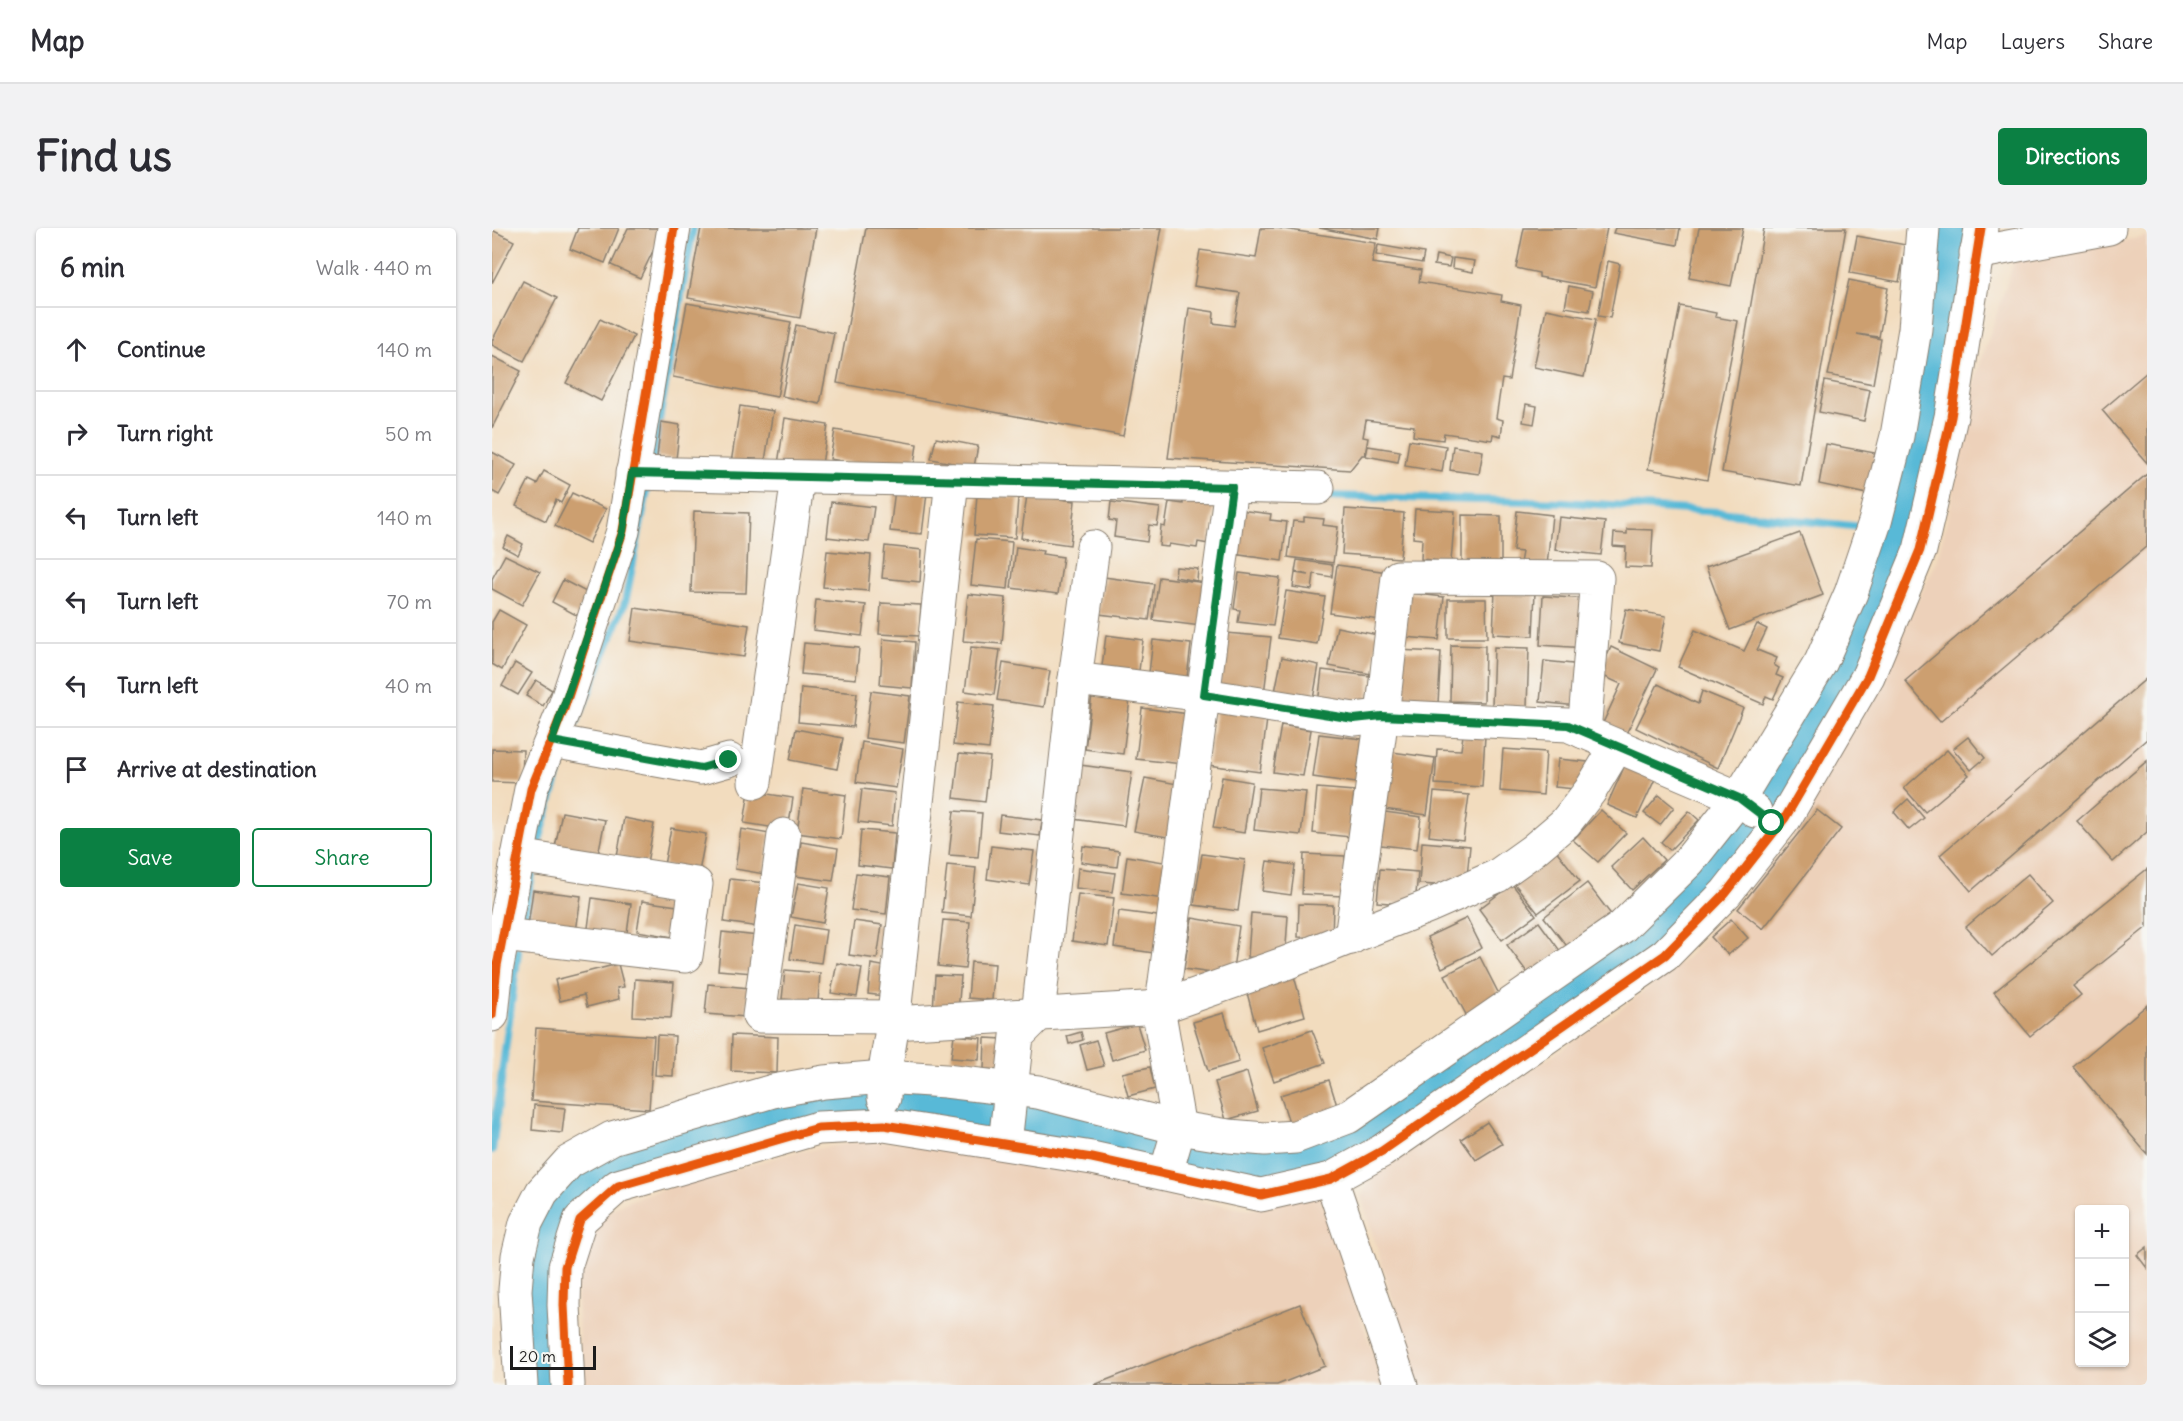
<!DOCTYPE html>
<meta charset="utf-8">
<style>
body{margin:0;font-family:Delius,sans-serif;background:#f2f2f3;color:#2b2b33}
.controls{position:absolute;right:18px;bottom:18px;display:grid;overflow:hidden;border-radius:6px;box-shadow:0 2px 4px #0004}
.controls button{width:54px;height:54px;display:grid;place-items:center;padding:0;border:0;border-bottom:2px solid #e1e1e2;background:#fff;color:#2b2b33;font:30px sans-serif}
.scale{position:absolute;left:18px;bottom:15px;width:86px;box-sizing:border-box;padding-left:6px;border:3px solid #1c1c1c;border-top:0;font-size:16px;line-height:21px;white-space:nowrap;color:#1c1c1c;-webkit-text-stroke:4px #f6f6f2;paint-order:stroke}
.stop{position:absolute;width:18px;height:18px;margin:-14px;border:4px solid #0b8043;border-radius:50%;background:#fff}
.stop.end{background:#0b8043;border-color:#fff;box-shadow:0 2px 6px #0008}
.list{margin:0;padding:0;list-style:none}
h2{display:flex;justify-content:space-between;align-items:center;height:78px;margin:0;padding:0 24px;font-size:26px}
h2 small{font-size:20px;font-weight:400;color:#7c7c81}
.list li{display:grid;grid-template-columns:39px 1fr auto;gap:18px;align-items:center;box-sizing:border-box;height:84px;padding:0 24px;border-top:2px solid #e1e1e2}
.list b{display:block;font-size:22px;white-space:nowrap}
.list em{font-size:20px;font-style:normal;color:#7c7c81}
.actions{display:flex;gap:12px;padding:18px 24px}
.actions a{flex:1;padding:14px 0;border:2px solid #0b8043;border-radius:6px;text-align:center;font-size:21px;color:#0b8043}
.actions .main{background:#0b8043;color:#fff}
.icon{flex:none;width:33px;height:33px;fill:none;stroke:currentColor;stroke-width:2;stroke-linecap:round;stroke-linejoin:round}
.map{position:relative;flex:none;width:1655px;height:1157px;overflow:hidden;border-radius:6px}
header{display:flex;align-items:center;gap:36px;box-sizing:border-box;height:84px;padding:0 30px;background:#fff;border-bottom:2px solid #e1e1e2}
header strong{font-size:28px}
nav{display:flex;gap:33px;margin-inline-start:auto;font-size:21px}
.intro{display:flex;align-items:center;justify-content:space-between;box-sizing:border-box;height:144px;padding:0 36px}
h1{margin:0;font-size:42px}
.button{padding:15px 27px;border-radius:6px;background:#0b8043;color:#fff;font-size:21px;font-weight:700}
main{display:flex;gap:36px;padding:0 36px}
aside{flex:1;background:#fff;border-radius:6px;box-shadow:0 2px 4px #0004}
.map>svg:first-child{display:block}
</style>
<header>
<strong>Map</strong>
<nav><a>Map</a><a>Layers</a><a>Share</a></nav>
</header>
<div class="intro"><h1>Find us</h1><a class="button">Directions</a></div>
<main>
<aside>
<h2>6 min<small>Walk · 440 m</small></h2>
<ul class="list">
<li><svg class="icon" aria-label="ahead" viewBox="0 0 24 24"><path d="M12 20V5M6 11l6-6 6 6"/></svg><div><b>Continue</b></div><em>140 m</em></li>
<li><svg class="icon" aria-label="right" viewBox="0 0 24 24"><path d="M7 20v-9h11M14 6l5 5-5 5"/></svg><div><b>Turn right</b></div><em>50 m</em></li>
<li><svg class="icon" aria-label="left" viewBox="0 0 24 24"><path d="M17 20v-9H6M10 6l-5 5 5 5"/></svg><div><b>Turn left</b></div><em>140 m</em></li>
<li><svg class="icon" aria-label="left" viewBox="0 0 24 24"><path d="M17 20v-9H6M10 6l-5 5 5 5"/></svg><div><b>Turn left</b></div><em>70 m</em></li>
<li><svg class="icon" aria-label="left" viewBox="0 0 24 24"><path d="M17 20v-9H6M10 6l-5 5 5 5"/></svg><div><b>Turn left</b></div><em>40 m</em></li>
<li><svg class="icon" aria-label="arrive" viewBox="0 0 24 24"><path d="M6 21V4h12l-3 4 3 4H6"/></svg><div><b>Arrive at destination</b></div></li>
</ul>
<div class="actions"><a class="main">Save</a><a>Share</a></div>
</aside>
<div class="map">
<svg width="1655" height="1157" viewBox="0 0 1655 1157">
<rect width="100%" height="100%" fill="#f6f6f2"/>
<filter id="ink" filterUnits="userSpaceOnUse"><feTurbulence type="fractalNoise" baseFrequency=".0167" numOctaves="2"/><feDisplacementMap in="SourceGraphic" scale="12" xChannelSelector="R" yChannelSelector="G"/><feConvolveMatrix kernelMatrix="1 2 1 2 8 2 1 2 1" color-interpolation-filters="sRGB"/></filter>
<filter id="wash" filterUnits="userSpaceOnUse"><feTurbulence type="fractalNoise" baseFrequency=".008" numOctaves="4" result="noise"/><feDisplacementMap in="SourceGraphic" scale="24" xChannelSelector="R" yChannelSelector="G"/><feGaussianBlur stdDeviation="1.35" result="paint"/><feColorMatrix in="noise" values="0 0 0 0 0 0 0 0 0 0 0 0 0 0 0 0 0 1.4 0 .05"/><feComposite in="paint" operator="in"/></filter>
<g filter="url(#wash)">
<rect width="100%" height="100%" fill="#f2dcbe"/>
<g fill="#edd1ba" fill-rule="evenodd">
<path d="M1655,7v1150h-728l-58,-189 12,-19 245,-166 64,-49 57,-60 53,-65 79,-139 66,-137 15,-60 12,-70 14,-61 37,-111 96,-15zM1588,982h44v152h-44z"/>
<polygon points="366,914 442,915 601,944 666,966 757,982 826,965 892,1157 90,1157 84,1050 97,1002 122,980 151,967 301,925"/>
</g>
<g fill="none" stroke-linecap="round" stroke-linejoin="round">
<g stroke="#58b9d7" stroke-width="8">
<polyline points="159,236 201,0"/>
<polyline points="831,268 1071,274 1227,284 1370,299"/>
<polyline points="1395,316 1403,321"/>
<polyline points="84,495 133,375 157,252"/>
<polyline points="44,623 73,523"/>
<polyline points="31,694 42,636"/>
<polyline points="0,922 26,723"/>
</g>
<polyline stroke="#58b9d7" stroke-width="51" points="54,1157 47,1068 52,1012 68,976 93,949 135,927 218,905 267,888 344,875 453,878 499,883 640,911 746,935 798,936 868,910 1143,722 1209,659 1260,601 1320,502 1363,423 1403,321 1427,228 1445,128 1457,0"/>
</g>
<g id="blocks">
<g fill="#cc9f70">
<polygon points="86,0 127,0 113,35 78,21"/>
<polygon points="136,0 172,0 148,50 119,37"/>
<polygon points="209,0 324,0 308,90 196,70"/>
<polygon points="374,0 670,0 631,208 345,155"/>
<polygon points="769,0 785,0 884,15 880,35 929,42 927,54 1010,67 1009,73 1029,77 1017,152 1010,151 1004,190 1011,192 1009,208 1001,206 1000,212 952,205 951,212 921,208 922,198 874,192 871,209 876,210 873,227 870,227 858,242 676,230 697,80 722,84 721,95 742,98 748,65 702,58 708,22 764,30"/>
<polygon points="827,0 888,0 886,11"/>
<polygon points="1032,0 1115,0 1103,59 1047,49 1047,45 1024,40"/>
<polygon points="1123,0 1188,0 1185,17 1121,5"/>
<polygon points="1207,0 1251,0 1239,58 1197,50"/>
<polygon points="1272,0 1354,0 1309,258 1230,244"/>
<polygon points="0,2 22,13 0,55"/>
<polygon points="1365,8 1414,17 1407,54 1358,45"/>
<polygon points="886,17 932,25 930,35 884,27"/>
<polygon points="944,27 959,30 957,39 942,37"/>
<polygon points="961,30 983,33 981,44 960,40"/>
<polygon points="1116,33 1128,36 1118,90 1106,88"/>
<polygon points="1357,52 1396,60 1387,109 1365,106 1389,111 1381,156 1336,147"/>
<polygon points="31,53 65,70 32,133 0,117 0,113"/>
<polygon points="1077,58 1101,63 1097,83 1073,79"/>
<polygon points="195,75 299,94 285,169 181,149"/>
<polygon points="1188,78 1224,85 1223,89 1246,93 1215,252 1156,241"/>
<polygon points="1054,81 1104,91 1092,149 1042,139"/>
<polygon points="108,91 142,108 109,173 74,155"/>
<polygon points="304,97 342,105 328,176 290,168"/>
<polygon points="0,128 29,143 0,200"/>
<polygon points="1655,144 1655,235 1610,182"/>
<polygon points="1333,153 1378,162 1372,193 1327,184"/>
<polygon points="1034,176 1045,178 1042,196 1031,194"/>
<polygon points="248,178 281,183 272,239 239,235"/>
<polygon points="293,190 336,197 329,243 286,236"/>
<polygon points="169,194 188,197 184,231 165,229"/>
<polygon points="343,202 425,216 421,245 338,231"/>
<polygon points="444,210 486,218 482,239 439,231"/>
<polygon points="917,212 954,218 950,244 913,238"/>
<polygon points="1334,216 1383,225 1375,266 1327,256"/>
<polygon points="876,218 908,223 906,234 874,228"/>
<polygon points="961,218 991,223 987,246 958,242"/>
<polygon points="0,224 24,237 7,267 0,263"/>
<polygon points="52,243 78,257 69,275 64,272 54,293 24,278 37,252 45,256"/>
<polygon points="1655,246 1655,318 1448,494 1413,453"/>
<polygon points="403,261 435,265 430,306 398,303"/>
<polygon points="80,265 114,281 97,315 63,298"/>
<polygon points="485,266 526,270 523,310 482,307"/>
<polygon points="535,267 583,273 578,317 529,310"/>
<polygon points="723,269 717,316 706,314 705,320 677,316 676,319 667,318 669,298 673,299 677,274 691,276 691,272"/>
<polygon points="339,274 382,279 377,314 335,309"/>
<polygon points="619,274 668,280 665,298 657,297 655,314 622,309 624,293 617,292"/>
<polygon points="853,281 912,285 908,330 850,326"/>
<polygon points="923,281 963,283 959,334 929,331 930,311 921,310"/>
<polygon points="747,282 779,286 778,292 795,294 790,333 741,326"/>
<polygon points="202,283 257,285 254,365 199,364"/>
<polygon points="1025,283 1060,287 1055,338 1028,335 1030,324 1021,323"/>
<polygon points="970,287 1009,288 1009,334 970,333"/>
<polygon points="812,289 832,291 831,297 846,299 841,335 796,329 801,293 812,294"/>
<polygon points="1067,289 1113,294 1109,327 1063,322"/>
<polygon points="1135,301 1161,302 1159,340 1133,339 1134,319 1121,318 1122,305 1135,306"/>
<polygon points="1308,305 1331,367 1238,402 1214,339"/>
<polygon points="16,308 31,316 26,327 11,319"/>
<polygon points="484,311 520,314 516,361 479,357"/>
<polygon points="393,318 430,322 428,354 390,350"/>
<polygon points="524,319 551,323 550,326 571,329 566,366 519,360"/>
<polygon points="335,323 379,327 376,363 331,359"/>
<polygon points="13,327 48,344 30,377 0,361 0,351"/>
<polygon points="805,332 841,337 840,349 822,346 820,362 801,359 803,345 817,347 803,344"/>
<polygon points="845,337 896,344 888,392 838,385"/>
<polygon points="684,339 706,341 705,353 683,349"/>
<polygon points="747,345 788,350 781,398 746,394 748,382 742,381"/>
<polygon points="612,349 662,356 657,392 607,386"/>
<polygon points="667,349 714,355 709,398 661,392"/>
<polygon points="71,352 98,366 86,388 60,374"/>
<polygon points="1003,362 1043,364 1041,408 1001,406"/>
<polygon points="794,363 833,369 825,416 786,410"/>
<polygon points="916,365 952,369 947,412 912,409"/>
<polygon points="476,366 514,370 510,416 471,413"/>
<polygon points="1051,368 1097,371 1094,420 1048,417"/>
<polygon points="956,371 994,371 995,410 956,410"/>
<polygon points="324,372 374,377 370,408 321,402"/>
<polygon points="389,375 429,377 427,408 387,406"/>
<polygon points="143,380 257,397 252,429 138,413"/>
<polygon points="1134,381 1174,388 1167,423 1127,415"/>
<polygon points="7,382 34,397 10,442 0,436 0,394"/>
<polygon points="1265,396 1275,401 1265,422 1285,430 1282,437 1287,440 1284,447 1291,450 1281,471 1274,468 1271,476 1186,439 1203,402 1252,423"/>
<polygon points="845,399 886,407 879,446 837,438"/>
<polygon points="734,405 779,409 772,466 727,461"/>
<polygon points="614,407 651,412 646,450 609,446"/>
<polygon points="391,411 423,414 420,460 388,457"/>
<polygon points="661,412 699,416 694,457 656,453"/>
<polygon points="312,415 367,420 364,451 309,446"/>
<polygon points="959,417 993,418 992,474 958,473"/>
<polygon points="479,419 508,422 502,467 473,463"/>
<polygon points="1002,419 1037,420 1035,479 1000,477"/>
<polygon points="1119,419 1165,441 1134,506 1111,495 1129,456 1107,446"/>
<polygon points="904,422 949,424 946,475 901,472"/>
<polygon points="790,429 827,437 820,477 782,469"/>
<polygon points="1052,433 1090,437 1085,478 1048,474"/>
<polygon points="23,435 40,445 26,467 10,458"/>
<polygon points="511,435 558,443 552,479 505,472"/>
<polygon points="830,442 878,448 874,482 826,476"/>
<polygon points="1655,450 1655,511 1479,663 1448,627"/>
<polygon points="44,452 60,462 51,478 34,468"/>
<polygon points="1166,456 1206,476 1210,463 1251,480 1226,540 1144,500"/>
<polygon points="309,460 365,465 361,499 306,494"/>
<polygon points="379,463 418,468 412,515 373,510"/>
<polygon points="600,467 638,471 631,526 593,521"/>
<polygon points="466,474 502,478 497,521 461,517"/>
<polygon points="725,477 776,484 768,544 716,537"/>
<polygon points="650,480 697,486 691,536 644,531"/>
<polygon points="789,497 819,502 811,548 781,544"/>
<polygon points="304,501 351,510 345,541 298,532"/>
<polygon points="827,506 870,511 864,555 821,549"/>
<polygon points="971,507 993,508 990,559 943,556 945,521 969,522"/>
<polygon points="1476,509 1493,530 1479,542 1461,521"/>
<polygon points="370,514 411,521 404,560 364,554"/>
<polygon points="0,521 31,522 30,555 0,554"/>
<polygon points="1011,521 1054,524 1051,567 1008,563"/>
<polygon points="1455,522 1477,547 1433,584 1412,560"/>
<polygon points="900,524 943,530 935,587 892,581"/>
<polygon points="467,526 498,529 493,574 462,570"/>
<polygon points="1066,531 1096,534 1093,562 1063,559"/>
<polygon points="1655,533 1655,604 1621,634 1585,593"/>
<polygon points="588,537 640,544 632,598 581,591"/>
<polygon points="1133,537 1163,551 1145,590 1115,577"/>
<polygon points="730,549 760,554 752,605 721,600"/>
<polygon points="653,550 691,557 681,610 642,603"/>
<polygon points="767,560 814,564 809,607 762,602"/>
<polygon points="825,560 862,563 858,609 821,605"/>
<polygon points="311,561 354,567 349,611 305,605"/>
<polygon points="370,561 403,565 400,598 366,594"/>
<polygon points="257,563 301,570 296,602 252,595"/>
<polygon points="942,564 977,567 971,612 937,608"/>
<polygon points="1167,567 1182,579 1168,597 1152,585"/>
<polygon points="1416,571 1432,590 1417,602 1402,584"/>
<polygon points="1109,582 1134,605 1106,634 1081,612"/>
<polygon points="1325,582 1349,601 1271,701 1246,681"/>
<polygon points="462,583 490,585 486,629 457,627"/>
<polygon points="1197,583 1207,592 1178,622 1169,614"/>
<polygon points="70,584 113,592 106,627 63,619"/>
<polygon points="893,584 929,589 925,621 880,616 882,602 891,603"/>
<polygon points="508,587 550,592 548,608 506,603"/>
<polygon points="132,590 162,596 155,635 125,629"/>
<polygon points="179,600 214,606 207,644 172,637"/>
<polygon points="249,601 278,606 272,646 243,641"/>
<polygon points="369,602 403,605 400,641 366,637"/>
<polygon points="1151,609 1172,632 1140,662 1119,639"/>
<polygon points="309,614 346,620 341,653 304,648"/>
<polygon points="930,614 978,618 974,659 927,656"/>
<polygon points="499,618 542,623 537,657 495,651"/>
<polygon points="591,618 627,623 625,639 589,634"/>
<polygon points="1063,621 1088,653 1046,685 1021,654"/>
<polygon points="710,626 753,632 746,683 702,677"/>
<polygon points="812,626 853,628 851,668 810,666"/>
<polygon points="635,628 678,635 672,671 630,665"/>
<polygon points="775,633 803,637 799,667 770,663"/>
<polygon points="455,637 484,640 479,688 450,685"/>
<polygon points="586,640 623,645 620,664 584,660"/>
<polygon points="888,641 926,644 923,677 885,674"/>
<polygon points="1655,641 1655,699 1581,758 1589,767 1538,808 1502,764"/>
<polygon points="364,645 398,649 394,686 359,682"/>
<polygon points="1536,646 1561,675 1500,728 1474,699"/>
<polygon points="238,651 273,655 267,699 232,694"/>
<polygon points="306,655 337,660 331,695 299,689"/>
<polygon points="1095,655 1121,689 1078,722 1052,689"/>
<polygon points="1020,656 1044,687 1010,712 987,681"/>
<polygon points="41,662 89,668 84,704 36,698"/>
<polygon points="586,666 622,670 616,718 580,713"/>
<polygon points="100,670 139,676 134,712 95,707"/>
<polygon points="150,673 192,679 187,710 145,703"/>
<polygon points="807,676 841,677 840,710 806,709"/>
<polygon points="627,683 673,689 668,726 622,719"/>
<polygon points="759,685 796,688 793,732 756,729"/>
<polygon points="700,690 747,698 740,748 692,741"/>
<polygon points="975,690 990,720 950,740 935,709"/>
<polygon points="1239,691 1256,710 1236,727 1219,709"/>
<polygon points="451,692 478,694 473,741 446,738"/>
<polygon points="362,693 390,697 385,731 357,727"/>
<polygon points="1047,694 1069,724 1037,747 1015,717"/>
<polygon points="303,697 334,702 329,735 298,731"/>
<polygon points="230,704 266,708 261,745 226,742"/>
<polygon points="988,729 1012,776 978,794 953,747"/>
<polygon points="479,734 503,736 500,772 476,770"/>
<polygon points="345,735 370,740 365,769 339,765"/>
<polygon points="126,736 132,759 125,760 127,771 95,779 92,767 68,773 63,752"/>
<polygon points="379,736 396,739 392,768 376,766"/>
<polygon points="293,742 328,745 326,774 290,771"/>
<polygon points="443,747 469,748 466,785 441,784"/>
<polygon points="802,748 813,788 765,802 754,761"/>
<polygon points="143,751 182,754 179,790 141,788"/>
<polygon points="216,756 257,760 255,789 213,786"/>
<polygon points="1655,777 1655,926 1581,839"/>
<polygon points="732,785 747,834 716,843 701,794"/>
<polygon points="645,796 653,822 620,832 612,805"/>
<polygon points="44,800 162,808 157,881 39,873"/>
<polygon points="820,802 833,835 782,853 770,820"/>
<polygon points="589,804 591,812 577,816 575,808"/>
<polygon points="165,807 183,808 181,848 163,847"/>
<polygon points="240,807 286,809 285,845 239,843"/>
<polygon points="462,807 489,810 487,832 459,830"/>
<polygon points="493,810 511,811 509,842 492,841"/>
<polygon points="604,812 612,838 595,842 588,817"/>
<polygon points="658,839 663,861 636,868 630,845"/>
<polygon points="755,844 766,883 734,892 723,854"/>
<polygon points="837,852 847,884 799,900 788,867"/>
<polygon points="42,877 73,880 70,905 40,902"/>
<polygon points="995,894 1010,916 984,932 969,911"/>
<polygon points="1655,1019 1655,1040 1645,1027"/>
<polygon points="808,1076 833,1138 785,1157 602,1157"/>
</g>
</g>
</g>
<g filter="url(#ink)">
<use href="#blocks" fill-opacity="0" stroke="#877c6d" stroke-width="1.5"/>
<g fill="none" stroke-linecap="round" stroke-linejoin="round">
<g stroke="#877c6d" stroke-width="35">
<g id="minor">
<polyline points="1484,25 1617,0"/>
<polyline points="140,245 826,260"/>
<polyline points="583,451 712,467 862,491 890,488 1076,497 1247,570 1263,583"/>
<polyline points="60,513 209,540 237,532"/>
<polyline points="263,554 306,250"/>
<polyline points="292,607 267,788 401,789"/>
<polyline points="11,707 194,728 204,656 26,628"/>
<polyline points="859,710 890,488 906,349 1105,350 1092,504"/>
<polyline points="0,787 5,738 39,561 72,481 131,303 182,0"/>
<polyline points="401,795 669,779 794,735 937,678 1005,648 1040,623 1073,595 1098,563 1125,518"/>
<polyline points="392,870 392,849 401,795 460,252"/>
<polyline points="513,915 525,808 546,787 583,451 601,319"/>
<polyline points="674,945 687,900 668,791 739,259"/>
<polyline points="839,951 909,1157"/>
<polyline points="29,1157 23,1062 26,1028 34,995 50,964 77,934 120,910 281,863 332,854 392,849 453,853 546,864 687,900 737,908 773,911 803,909 856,889 1130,699 1197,633 1247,570 1329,434 1359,365 1383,294 1405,208 1423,101 1431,0"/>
<polyline points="76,1157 72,1077 73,1039 88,992 126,958 326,900 392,897 600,930 769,967 839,951 890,923 1173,727 1234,665 1293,590 1376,448 1428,322 1459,189 1489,0"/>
</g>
</g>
<use href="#minor" stroke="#fff" stroke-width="33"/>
<g stroke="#f6f6f2" stroke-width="13">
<g id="cycleway">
<polyline points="0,787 5,738 39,561 72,481 131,303 182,0"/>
<polyline points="76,1157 72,1077 73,1039 88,992 126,958 326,900 392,897 600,930 769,967 839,951 890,923 1173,727 1234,665 1293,590 1376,448 1428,322 1459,189 1489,0"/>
</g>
</g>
<use href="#cycleway" stroke="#e8590c" stroke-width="9"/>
</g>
</g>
<g fill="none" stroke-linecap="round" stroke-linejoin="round" filter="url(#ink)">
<polyline stroke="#0b8043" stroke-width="8" points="237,532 209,540 60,513 131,303 140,245 740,259 712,467 862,491 890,488 1076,497 1247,570 1280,595"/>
</g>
</svg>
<div class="controls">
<button>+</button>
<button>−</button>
<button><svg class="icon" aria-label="layers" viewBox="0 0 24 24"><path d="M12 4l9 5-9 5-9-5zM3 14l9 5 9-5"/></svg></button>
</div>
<div class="scale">20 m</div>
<div class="stop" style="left:1280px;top:595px"></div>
<div class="stop end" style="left:237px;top:532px"></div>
</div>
</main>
